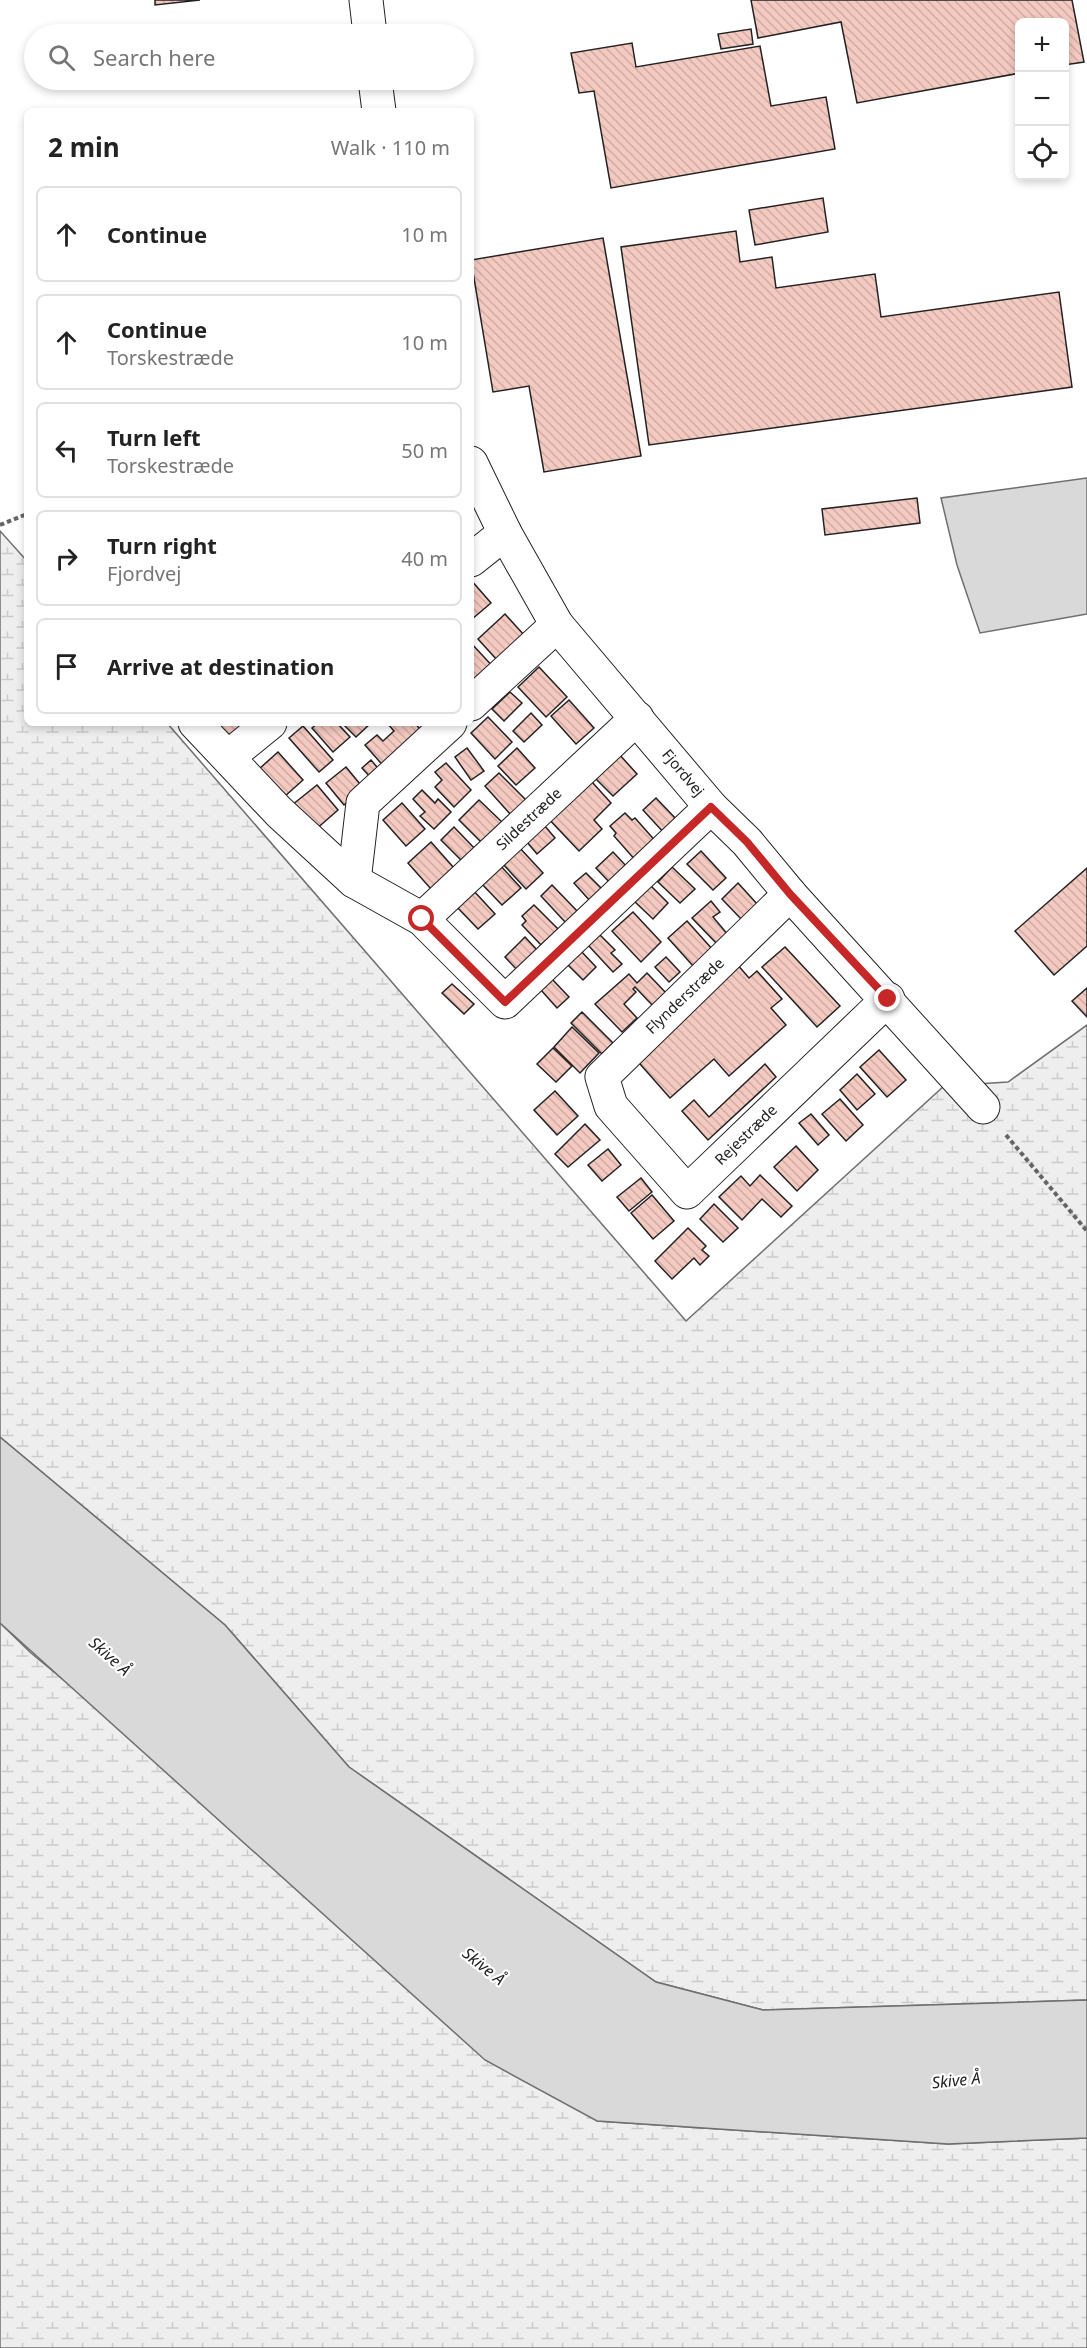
<!DOCTYPE html>
<meta charset="utf-8">
<style>
body{margin:0;font-family:"Noto Sans",sans-serif;background:#f2f2f2;color:#222}
.controls{position:absolute;right:18px;top:18px;display:grid;overflow:hidden;border-radius:9px;box-shadow:0 3px 9px #0003}
.controls button{width:54px;height:54px;display:grid;place-items:center;padding:0;border:0;border-bottom:2px solid #e0e0e0;background:#fff;color:#222;font:30px sans-serif}
.stop{position:absolute;width:18px;height:18px;margin:-14px;border:4px solid #c62828;border-radius:50%;background:#fff}
.stop.end{background:#c62828;border-color:#fff;box-shadow:0 2px 6px #0008}
.list{margin:0;padding:0;list-style:none}
h2{display:flex;justify-content:space-between;align-items:center;height:78px;margin:0;padding:0 24px;font-size:26px}
h2 small{font-size:20px;font-weight:400;color:#767676}
.list li{display:grid;grid-template-columns:39px 1fr auto;gap:18px;align-items:center;box-sizing:border-box;height:96px;margin:0 12px 12px;padding:0 12px;border:2px solid #e0e0e0;border-radius:9px}
.list b{display:block;font-size:22px;white-space:nowrap}
.list p{margin:0;font-size:20px;white-space:nowrap;color:#767676}
.list em{font-size:20px;font-style:normal;color:#767676}
.icon{flex:none;width:33px;height:33px;fill:none;stroke:currentColor;stroke-width:2;stroke-linecap:round;stroke-linejoin:round}
.map{position:relative;flex:none;width:1087px;height:2348px;overflow:hidden}
.search{position:absolute;background:#fff;box-shadow:0 3px 9px #0003;left:24px;top:24px;width:450px;height:66px;display:flex;align-items:center;gap:15px;box-sizing:border-box;padding:0 21px;border-radius:33px;color:#767676;font-size:22px}
.panel{position:absolute;background:#fff;box-shadow:0 3px 9px #0003;left:24px;top:108px;width:450px;height:618px;border-radius:9px}
.map>svg:first-child{display:block}
</style>
<div class="map">
<svg width="1087" height="2348" viewBox="0 0 1087 2348">
<defs>
<pattern id="wetland-marsh" width="20" height="14" patternUnits="userSpaceOnUse" patternTransform="scale(1.5)"><rect width="20" height="14" fill="#eee"/><path d="M1 5h8M5 5V1M11 12h8M15 12V8" fill="none" stroke="#ccc"/></pattern>
<pattern id="building-back-hatch" width="6" height="6" patternUnits="userSpaceOnUse" patternTransform="scale(1.5)"><rect width="6" height="6" fill="#f3c9c0"/><path d="M-1 5l2 2M0 0l6 6M5-1l2 2" fill="none" stroke="#d0aca5"/></pattern>
</defs>
<rect width="100%" height="100%" fill="#fff"/>
<g fill="url(#wetland-marsh)" stroke="#6f6f6f" stroke-width="1.5">
<polygon points="0,531 27,561 27,723 167,723 686,1321 944,1086 1008,1082 1087,1025 1087,2000 763,2010 656,1982 349,1767 225,1625 0,1437"/>
<polygon points="0,1623 31,1653 597,2121 948,2144 1087,2138 1087,2348 0,2348"/>
</g>
<g fill="#d9d9d9" stroke="#6f6f6f" stroke-width="1.5">
<polygon points="1087,478 1087,614 980,633 957,565 941,498"/>
<polygon points="0,1437 225,1625 349,1767 656,1982 763,2010 1087,2000 1087,2138 948,2144 597,2121 485,2060 0,1623"/>
</g>
<g fill="url(#building-back-hatch)" stroke="#222" stroke-width="1.5">
<polygon points="155,0 200,0 155,5"/>
<polygon points="751,0 1072,0 1084,62 1064,65 1064,22 1020,22 1020,73 857,103 841,22 758,38"/>
<polygon points="751,29 753,44 721,49 718,34"/>
<polygon points="632,43 636,67 760,46 771,106 826,97 835,149 611,188 594,91 579,93 571,53"/>
<polygon points="823,198 828,232 755,245 749,210"/>
<polygon points="736,231 740,262 772,257 776,288 875,274 881,317 1059,292 1072,387 649,445 621,247"/>
<polygon points="603,238 641,456 544,472 529,386 493,392 471,260"/>
<polygon points="917,498 920,523 825,535 822,509"/>
<polygon points="471,580 491,603 471,620"/>
<polygon points="505,614 524,635 497,660 478,639"/>
<polygon points="471,643 496,670 471,684"/>
<polygon points="539,667 567,697 546,717 518,687"/>
<polygon points="510,692 522,703 504,721 492,709"/>
<polygon points="569,700 594,728 576,744 551,716"/>
<polygon points="531,713 542,725 524,742 513,731"/>
<polygon points="488,717 512,742 495,759 471,733"/>
<polygon points="211,723 244,723 228,742"/>
<polygon points="318,723 337,723 350,737 333,752 312,728"/>
<polygon points="342,723 371,723 356,737"/>
<polygon points="387,723 415,723 424,734 387,770 365,745 377,735 383,741 394,731"/>
<polygon points="303,726 333,760 319,772 289,738"/>
<polygon points="467,748 484,771 471,780 455,757"/>
<polygon points="517,748 535,768 516,785 498,766"/>
<polygon points="278,752 303,780 284,797 259,769"/>
<polygon points="618,753 637,774 613,796 594,777"/>
<polygon points="371,760 381,772 372,779 362,768"/>
<polygon points="446,763 471,790 454,807 435,787 442,780 435,772"/>
<polygon points="346,767 364,789 344,805 326,783"/>
<polygon points="499,773 527,801 512,816 485,786"/>
<polygon points="592,782 611,803 594,820 602,829 579,851 546,816"/>
<polygon points="317,785 338,810 314,831 292,805"/>
<polygon points="422,790 435,803 438,799 451,812 434,829 420,816 425,812 413,799"/>
<polygon points="656,798 678,821 665,834 643,810"/>
<polygon points="479,800 503,823 483,844 459,820"/>
<polygon points="402,803 425,829 406,846 383,820"/>
<polygon points="625,813 632,820 635,818 658,844 637,862 614,836 616,833 610,826"/>
<polygon points="544,825 555,838 537,854 526,841"/>
<polygon points="454,827 476,850 463,862 441,840"/>
<polygon points="431,842 454,868 431,889 408,863"/>
<polygon points="518,846 543,873 526,889 501,862"/>
<polygon points="701,851 726,878 713,890 687,864"/>
<polygon points="613,852 628,868 611,884 596,868"/>
<polygon points="499,864 521,888 502,905 480,882"/>
<polygon points="672,867 695,889 680,903 658,882"/>
<polygon points="1087,868 1087,946 1054,975 1015,931"/>
<polygon points="586,873 604,891 591,902 574,883"/>
<polygon points="738,883 758,905 742,920 722,899"/>
<polygon points="552,885 578,912 566,923 541,896"/>
<polygon points="650,885 668,903 653,919 634,901"/>
<polygon points="473,890 495,914 478,929 456,906"/>
<polygon points="711,901 720,912 713,917 729,936 718,945 692,918"/>
<polygon points="534,905 558,929 541,945 522,925 526,921 522,916"/>
<polygon points="633,912 661,942 641,962 612,931"/>
<polygon points="687,921 713,950 694,967 668,938"/>
<polygon points="599,934 615,950 611,953 622,964 613,972 588,945"/>
<polygon points="525,937 538,951 518,971 505,957"/>
<polygon points="785,947 840,1006 817,1027 762,967"/>
<polygon points="580,950 596,967 583,980 566,963"/>
<polygon points="666,957 680,972 669,982 655,967"/>
<polygon points="736,963 749,978 757,971 782,999 771,1008 786,1025 729,1076 714,1059 670,1098 633,1056"/>
<polygon points="647,973 666,993 653,1006 635,987 633,989 636,992 624,1004 637,1018 622,1032 595,1004 629,974 637,983"/>
<polygon points="552,979 569,997 557,1008 541,990"/>
<polygon points="452,984 474,1004 464,1014 442,993"/>
<polygon points="1087,988 1087,1017 1072,1001"/>
<polygon points="582,1012 613,1043 602,1054 571,1023"/>
<polygon points="572,1027 599,1053 580,1073 554,1047"/>
<polygon points="553,1048 572,1066 556,1082 537,1064"/>
<polygon points="879,1050 906,1080 887,1097 860,1067"/>
<polygon points="765,1064 776,1077 708,1140 682,1111 694,1100 709,1117"/>
<polygon points="857,1074 875,1094 857,1110 840,1090"/>
<polygon points="555,1091 578,1116 557,1135 534,1110"/>
<polygon points="840,1099 863,1125 846,1141 822,1114"/>
<polygon points="811,1114 829,1135 818,1145 799,1123"/>
<polygon points="585,1124 600,1140 568,1167 555,1154"/>
<polygon points="796,1146 818,1170 797,1191 774,1167"/>
<polygon points="608,1149 621,1165 602,1181 588,1165"/>
<polygon points="760,1175 792,1206 781,1217 762,1199 742,1220 719,1197 741,1176 750,1186"/>
<polygon points="641,1178 652,1192 629,1211 617,1197"/>
<polygon points="652,1195 674,1221 653,1239 631,1213"/>
<polygon points="714,1204 738,1228 723,1242 700,1219"/>
<polygon points="688,1228 706,1246 702,1250 709,1256 700,1265 694,1258 672,1279 655,1261"/>
</g>
<g fill="none" stroke-linecap="round" stroke-linejoin="round">
<g stroke="#222" stroke-width="35">
<g id="minor">
<polyline points="366,0 370,34"/>
<polyline points="375,80 379,111"/>
<polyline points="471,463 505,533 557,625 711,807 747,842 790,894 983,1107"/>
<polyline points="471,560 505,533"/>
<polyline points="471,704 557,625"/>
<polyline points="195,723 279,812 354,881 422,919 505,1002 711,807"/>
<polyline points="228,757 270,723"/>
<polyline points="354,881 363,803 450,723"/>
<polyline points="790,894 602,1077 611,1106 687,1192 888,999"/>
<polyline points="422,919 637,718"/>
</g>
</g>
<g stroke="#646464" stroke-width="4" stroke-dasharray="4.5 3" stroke-linecap="butt">
<polyline points="0,525 27,514"/>
<polyline points="1006,1135 1087,1231"/>
</g>
<use href="#minor" stroke="#fff" stroke-width="33"/>
</g>
<g fill="none" stroke-linecap="round" stroke-linejoin="round">
<polyline stroke="#c62828" stroke-width="8" points="422,919 505,1002 711,807 747,842 790,894 888,999"/>
</g>
<g text-anchor="middle" stroke-width="4.5" stroke-linejoin="round" paint-order="stroke">
<g font-size="15" fill="#222" stroke="#fff">
<text transform="translate(683 773) rotate(50)" y="5">Fjordvej</text>
<text transform="translate(529 819) rotate(-43)" y="5">Sildestræde</text>
<text transform="translate(685 996) rotate(-44)" y="5">Flynderstræde</text>
<text transform="translate(746 1135) rotate(-44)" y="5">Rejestræde</text>
</g>
<g font-size="16" font-style="italic" fill="#222" stroke="#fff">
<text transform="translate(110 1656) rotate(42)" y="6">Skive Å</text>
<text transform="translate(484 1966) rotate(39)" y="6">Skive Å</text>
<text transform="translate(956 2080) rotate(-6)" y="6">Skive Å</text>
</g>
</g>
</svg>
<div class="controls">
<button>+</button>
<button>−</button>
<button><svg class="icon" aria-label="locate" viewBox="0 0 24 24"><circle cx="12" cy="12" r="6"/><path d="M12 2v4M12 18v4M2 12h4M18 12h4"/></svg></button>
</div>
<div class="stop" style="left:422px;top:919px"></div>
<div class="stop end" style="left:888px;top:999px"></div>
<div class="search"><svg class="icon" aria-label="search" viewBox="0 0 24 24"><circle cx="10" cy="10" r="6"/><path d="M15 15l6 6"/></svg>Search here</div>
<section class="panel">
<h2>2 min<small>Walk · 110 m</small></h2>
<ul class="list">
<li><svg class="icon" aria-label="ahead" viewBox="0 0 24 24"><path d="M12 20V5M6 11l6-6 6 6"/></svg><div><b>Continue</b></div><em>10 m</em></li>
<li><svg class="icon" aria-label="ahead" viewBox="0 0 24 24"><path d="M12 20V5M6 11l6-6 6 6"/></svg><div><b>Continue</b><p>Torskestræde</p></div><em>10 m</em></li>
<li><svg class="icon" aria-label="left" viewBox="0 0 24 24"><path d="M17 20v-9H6M10 6l-5 5 5 5"/></svg><div><b>Turn left</b><p>Torskestræde</p></div><em>50 m</em></li>
<li><svg class="icon" aria-label="right" viewBox="0 0 24 24"><path d="M7 20v-9h11M14 6l5 5-5 5"/></svg><div><b>Turn right</b><p>Fjordvej</p></div><em>40 m</em></li>
<li><svg class="icon" aria-label="arrive" viewBox="0 0 24 24"><path d="M6 21V4h12l-3 4 3 4H6"/></svg><div><b>Arrive at destination</b></div></li>
</ul>
</section>
</div>
